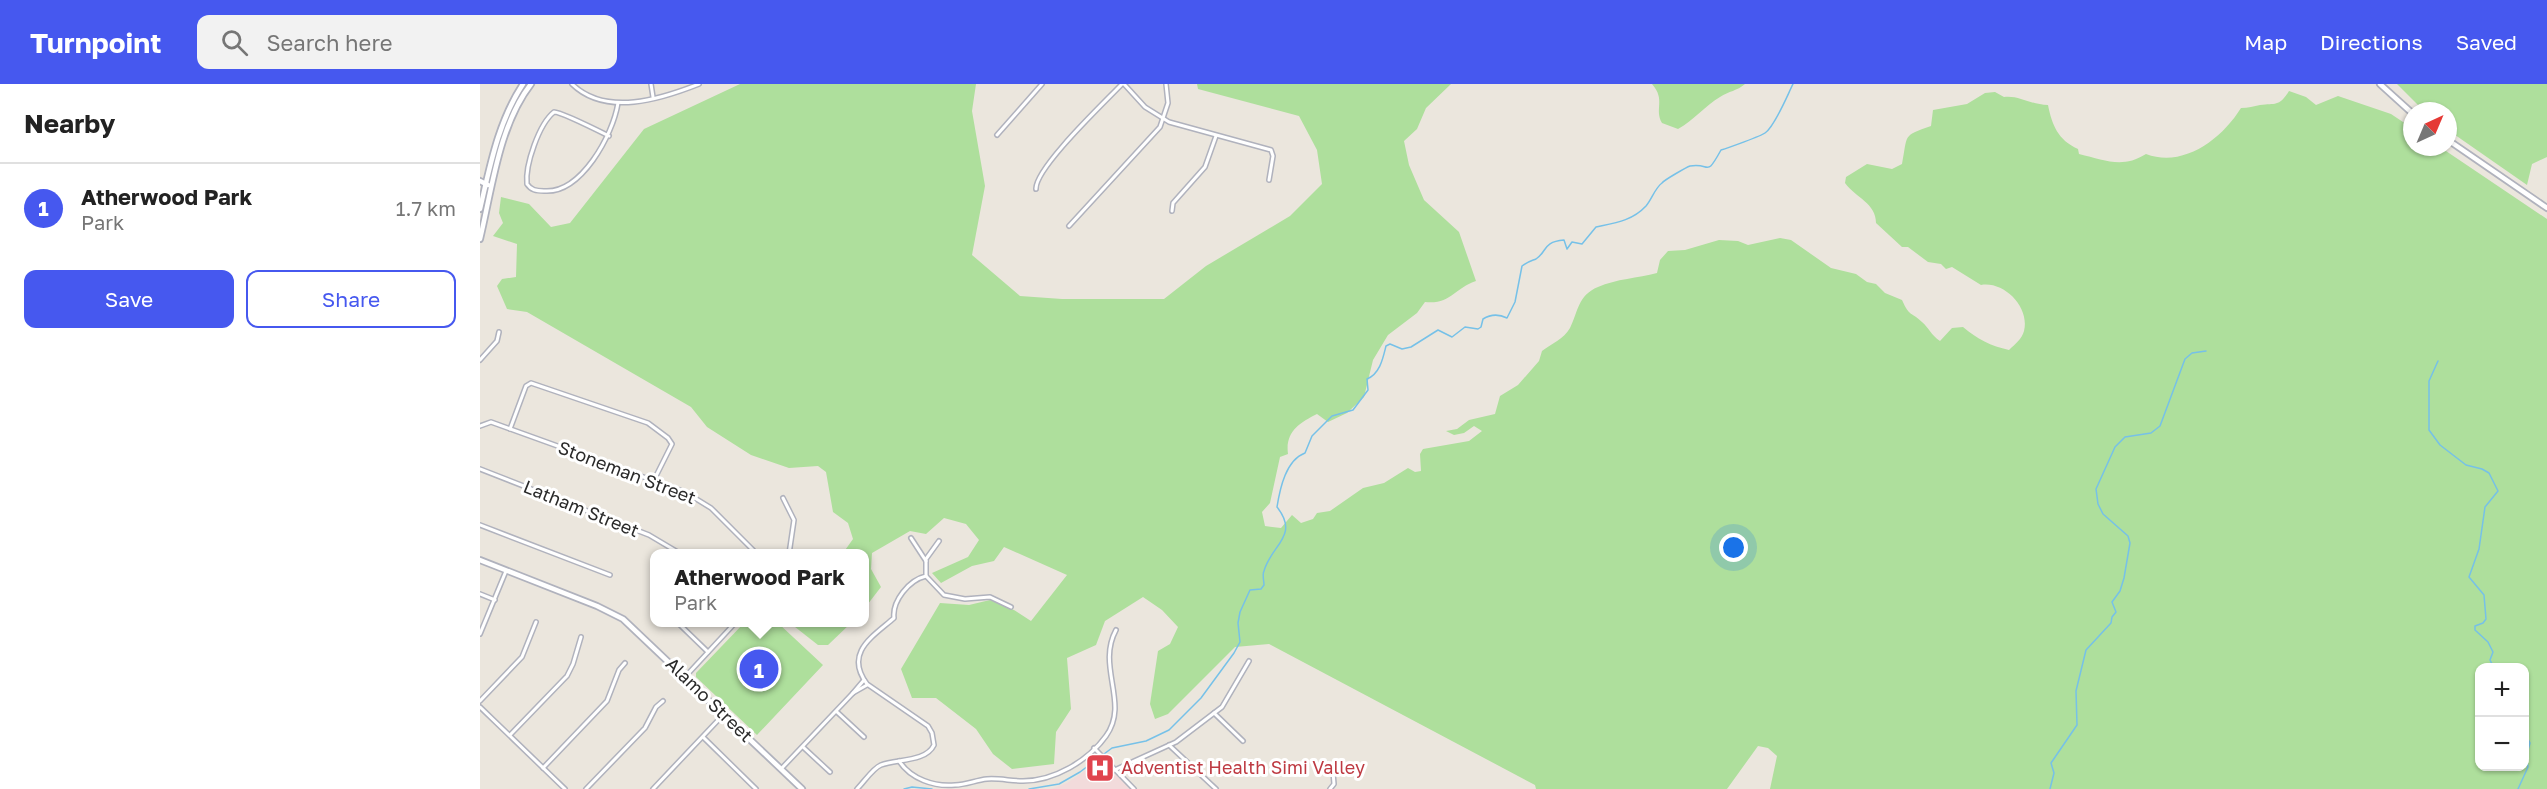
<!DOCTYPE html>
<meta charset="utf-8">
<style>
body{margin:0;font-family:"Golos Text",sans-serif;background:#f2f2f2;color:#222}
.controls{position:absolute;right:18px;bottom:18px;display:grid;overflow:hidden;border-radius:12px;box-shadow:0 2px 4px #0004}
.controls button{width:54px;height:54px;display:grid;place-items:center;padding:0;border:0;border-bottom:2px solid #e0e0e0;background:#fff;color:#222;font:30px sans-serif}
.compass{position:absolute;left:1923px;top:18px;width:54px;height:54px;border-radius:50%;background:#fff;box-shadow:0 2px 4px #0004;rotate:44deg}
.you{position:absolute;left:1254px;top:464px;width:21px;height:21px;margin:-15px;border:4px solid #fff;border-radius:50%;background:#1a73e8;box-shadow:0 0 0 9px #1a73e833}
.badge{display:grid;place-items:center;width:39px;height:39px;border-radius:50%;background:#4658ef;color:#fff;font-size:20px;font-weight:700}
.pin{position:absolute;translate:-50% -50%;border:3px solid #fff;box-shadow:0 2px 6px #0006}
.popup{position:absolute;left:170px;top:465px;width:219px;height:78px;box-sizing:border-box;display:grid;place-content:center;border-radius:12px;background:#fff;filter:drop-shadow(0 2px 4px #0005);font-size:20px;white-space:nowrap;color:#767676}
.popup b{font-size:22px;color:#222}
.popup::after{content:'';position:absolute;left:50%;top:100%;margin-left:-12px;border:12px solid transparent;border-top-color:#fff}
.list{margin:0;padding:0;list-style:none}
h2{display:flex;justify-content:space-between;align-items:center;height:78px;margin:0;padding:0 24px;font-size:26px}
h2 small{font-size:20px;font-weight:400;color:#767676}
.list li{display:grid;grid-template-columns:39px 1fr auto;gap:18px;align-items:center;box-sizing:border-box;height:90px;padding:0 24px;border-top:2px solid #e0e0e0}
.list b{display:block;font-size:22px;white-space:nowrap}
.list p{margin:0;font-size:20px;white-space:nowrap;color:#767676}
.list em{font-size:20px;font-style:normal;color:#767676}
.actions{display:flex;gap:12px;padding:18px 24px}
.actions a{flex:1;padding:14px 0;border:2px solid #4658ef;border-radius:12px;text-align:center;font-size:21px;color:#4658ef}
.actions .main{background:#4658ef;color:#fff}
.icon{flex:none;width:33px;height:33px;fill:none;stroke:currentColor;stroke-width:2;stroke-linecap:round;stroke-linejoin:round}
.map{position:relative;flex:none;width:2067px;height:705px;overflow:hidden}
header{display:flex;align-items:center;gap:36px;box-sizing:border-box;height:84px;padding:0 30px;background:#4658ef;color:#fff}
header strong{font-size:28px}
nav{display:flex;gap:33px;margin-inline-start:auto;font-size:21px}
.search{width:420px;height:54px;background:#f2f2f2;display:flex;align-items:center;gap:15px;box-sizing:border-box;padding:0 21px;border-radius:12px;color:#767676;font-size:22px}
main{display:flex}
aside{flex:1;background:#fff}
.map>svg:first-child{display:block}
</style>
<header>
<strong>Turnpoint</strong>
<div class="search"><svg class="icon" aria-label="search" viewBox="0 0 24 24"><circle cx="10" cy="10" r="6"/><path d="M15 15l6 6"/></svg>Search here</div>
<nav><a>Map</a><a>Directions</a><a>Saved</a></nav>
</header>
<main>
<aside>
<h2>Nearby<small></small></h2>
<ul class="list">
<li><span class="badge">1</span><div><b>Atherwood Park</b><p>Park</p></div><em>1.7 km</em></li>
</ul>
<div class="actions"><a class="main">Save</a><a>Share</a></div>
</aside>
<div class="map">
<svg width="2067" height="705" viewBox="0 0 2067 705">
<rect width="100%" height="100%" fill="#ebe6dd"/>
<polygon fill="#f2dbdb" points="621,676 650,705 571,705 587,699"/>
<g fill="#aedf9c" fill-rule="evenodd">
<path d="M260,0h236l-4,27 13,75 -13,69 48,41 42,3h102l42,-33 84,-50 32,-32 -5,-34 -18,-34 -101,-27 -1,-5h254l-25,24 -9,21 -13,12 5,24 15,35 35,32 17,49c-21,7 -26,24 -51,21l-8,11 -29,22 -15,25 -9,37 -17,16 -19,9 -11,-8c-18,9 -32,18 -29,40l-8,3 -10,46 -8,9 3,14 16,2 11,-13 9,8 12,-4 4,-6 13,-2 33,-23 21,-5 24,-15 7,4 6,-1 -1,-17 3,-5 46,-8 13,-10 -8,-5 -10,7 -10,2 -8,-4 11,-2 12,-9 26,-6 5,-18 18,-11 21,-24 3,-10c9,-7 22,-12 28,-23 8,-16 8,-33 28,-41 18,-8 40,-9 59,-14l3,-13 8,-9 17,-1 34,-10 19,1 10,4 32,-7 11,2 40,28 25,6 11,8 9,2 9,9 17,7c8,18 9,11 20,22 7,6 9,13 18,19l12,-13 11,-1c14,12 28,19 46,23 6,-6 13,-11 15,-19 6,-24 -20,-50 -43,-46l-29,-18 -6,2 -5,-5 -13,-2 -20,-15h-6l-26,-24c0,-20 -20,-25 -31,-40l1,-6 21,-13 25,5 10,-5c6,-30 0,-28 29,-38l2,-16 34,-6 18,-11 10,-1 9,5c15,-2 27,8 44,8 4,20 10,35 30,44l1,5c26,6 43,15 67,0 37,14 75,-14 95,-46 7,0 13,-2 19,-3 16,-2 19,2 29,-14l17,6 10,8 22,-9 53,18 21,14v19h28l107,72v570h-777l7,-33 -9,-8 -10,-2 -31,43h-191l-1,-4 -266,-141 -34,3 -67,67 -13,5 -5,-15 8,-53 12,-7 8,-17 -16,-17 -19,-13 -38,24 -9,24 -29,13 4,51 -15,23 -2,32 -42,5 -19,-15 -17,-25 -40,-31h-24l-11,-29 39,-66 29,2 21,-5 24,10 17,11 36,-46 -63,-28 -10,14 -22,5 -31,17 -9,-10 36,-16 11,-17 -13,-16 -22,-6 -18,16 -16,-3 -38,22 -1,16 10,18 -17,22v-55l-21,-1 10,-14 -5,-16 -15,-11 -7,-40 -8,-6 -29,2 -38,-13 -44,-28 -16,-20 -164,-95 -20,-3 -10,-23 5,-7 14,-2 1,-33 -24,-8 10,-13 -4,-10 2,-16 28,7 22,23 19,-4 74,-94zM2000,584h44v98h-44z"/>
<path d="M1172,0h93c-8,7 -16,7 -25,13 -15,9 -26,23 -42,32l-16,-6c-8,-14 4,-23 -10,-39z"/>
<polygon points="1917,0 2067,0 2067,73 2052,80 2047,101 1968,46 1968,27 1944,27"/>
<polygon points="264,539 287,539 293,543 298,539 343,581 277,651 216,593 216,589"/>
<polygon points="310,539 371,539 348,561 338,561"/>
</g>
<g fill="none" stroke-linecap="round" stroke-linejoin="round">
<g stroke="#76c1e8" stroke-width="1.5">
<polyline points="1958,277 1949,297 1949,346 1960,361 1986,381 2002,385 2009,389 2018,407 2005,423 1999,465 1989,493 2004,511 2006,535 2003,539 1995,542 1995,546 2008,558 2013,568 2010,576 2014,584"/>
<polyline points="424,705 432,703 452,705"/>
<path d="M549,705l30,-5 21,-12 32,-24 34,-7 23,-11 32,-32 33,-45 6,-11 -2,-19 2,-11 10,-22 11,-1 3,-4c0,-4 -2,-11 0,-14 7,-26 36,-35 13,-64 3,-19 9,-47 28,-54l7,-17 20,-20 21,-6 15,-20 -1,-11c13,-5 16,-21 19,-33l4,-2 12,5 9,-2 27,-17 14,7 13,-10 13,2 3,-2 2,-8c8,-5 16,-5 24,-1l8,-16 7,-36c5,-4 9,-5 14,-7 12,-8 6,-17 28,-19l3,9 5,-7 10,2 14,-17c19,-4 36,-6 50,-21 6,-7 9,-18 16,-23 2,-3 25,-16 28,-17 21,-4 15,13 31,-16 7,-2 40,-14 44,-17 10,-7 22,-37 28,-49"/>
<polyline points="1570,705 1574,689 1571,679 1597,641 1596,607 1606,566 1631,539 1632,533 1636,528 1632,518 1640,507 1644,494 1650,459 1648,452 1623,430 1618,420 1616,405 1635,363 1645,353 1671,349 1680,342 1705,275 1712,269 1726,267"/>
<polyline points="2038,705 2048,683 2046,673 2050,659 2044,647"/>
</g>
<g stroke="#b0b2bd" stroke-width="6">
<g id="street">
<path d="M92,0c34,33 89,15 127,0"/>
<polyline points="171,0 173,13"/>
<polyline points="644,0 665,23 689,38 791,66 793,72 789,96"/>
<polyline points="517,51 562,0"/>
<path d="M129,52c-10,-5 -48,-24 -55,-24 -15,12 -29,53 -27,72 4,6 9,7 17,7 37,3 69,-56 74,-88"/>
<path d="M556,105c-1,-21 69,-87 86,-105"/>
<polyline points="692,127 693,119 725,83 736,52"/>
<polyline points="589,142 680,43 688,19 686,0"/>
<polyline points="0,276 17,257 19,248"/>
<polyline points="0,342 11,338 205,408 231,424 277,470"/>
<polyline points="30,345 46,302 51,299 168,339 188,354 192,360 174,396"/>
<polyline points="0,385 169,451 201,470"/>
<polyline points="303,414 314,436 309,470"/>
<polyline points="0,441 130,491"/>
<polyline points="431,454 446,477"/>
<polyline points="446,492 464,511 485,515 510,513 531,523"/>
<polyline points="0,510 15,516"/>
<polyline points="197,538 228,568"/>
<polyline points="0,550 26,487"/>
<polyline points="205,593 256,538"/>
<polyline points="373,609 384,596"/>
<polyline points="0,617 42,573 56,538"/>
<polyline points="0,623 85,705"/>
<polyline points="357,628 384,653"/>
<polyline points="734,629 763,657"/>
<polyline points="30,651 87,592 93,580 101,553"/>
<polyline points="223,653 276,705"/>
<polyline points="689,661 736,705"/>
<polyline points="323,663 350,688"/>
<polyline points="614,664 654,705"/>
<path d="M419,677c12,18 35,26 56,24 11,0 21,-5 32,-6 12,-1 24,2 36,2 31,0 65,-20 83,-45 24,-33 -10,-69 10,-106"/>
<polyline points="63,684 127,617 139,586 145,579"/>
<polyline points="301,685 373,609 387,601"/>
<polyline points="628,689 696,658 742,623 769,577"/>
<polyline points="106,705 165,644 176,623 183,617"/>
<polyline points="173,705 244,630"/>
<path d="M377,705c7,-7 16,-21 24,-24 16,-6 45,-3 53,-20l-2,-12 -4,-7 -61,-42c-23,-31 5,-47 27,-66 -2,-17 15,-38 32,-42v-17l13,-18"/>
<polyline points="850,705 854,700 853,688"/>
</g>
</g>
<g stroke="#b0b2bd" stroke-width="8">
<g id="secondary">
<polyline points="1900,0 1932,29"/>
<polyline points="1968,56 2067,124"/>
<polyline points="0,97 8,101"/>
<path d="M0,125c10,-43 18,-87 43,-125"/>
<path d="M0,155c12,-50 19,-114 51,-155"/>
<polyline points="0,476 117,522 143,535 322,705"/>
</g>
</g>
<use href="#street" stroke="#fff" stroke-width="3"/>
<use href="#secondary" stroke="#fff" stroke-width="4.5"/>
</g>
<defs>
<g id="hospital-square" transform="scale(1.5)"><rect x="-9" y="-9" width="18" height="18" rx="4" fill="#e0444e" stroke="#fff"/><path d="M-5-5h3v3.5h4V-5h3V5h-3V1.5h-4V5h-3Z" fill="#fff"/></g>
</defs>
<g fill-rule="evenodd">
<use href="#hospital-square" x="620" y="684"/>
</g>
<g text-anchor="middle" stroke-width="6" stroke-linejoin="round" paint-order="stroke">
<g font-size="18" fill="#2a2a2a" stroke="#fff">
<text transform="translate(147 389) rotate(21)" y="6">Stoneman Street</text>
<text transform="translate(101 425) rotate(22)" y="6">Latham Street</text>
<text transform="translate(229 616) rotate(44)" y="6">Alamo Street</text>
</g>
<g font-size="18" fill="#be3a42" stroke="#fff" text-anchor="start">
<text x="641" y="690">Adventist Health Simi Valley</text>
</g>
</g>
</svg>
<div class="controls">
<button>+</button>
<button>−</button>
</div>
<svg class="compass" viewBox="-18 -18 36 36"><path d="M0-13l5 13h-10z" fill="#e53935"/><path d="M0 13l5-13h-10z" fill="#767676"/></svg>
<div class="you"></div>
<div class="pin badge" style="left:279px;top:585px">1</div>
<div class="popup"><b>Atherwood Park</b>Park</div>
</div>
</main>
